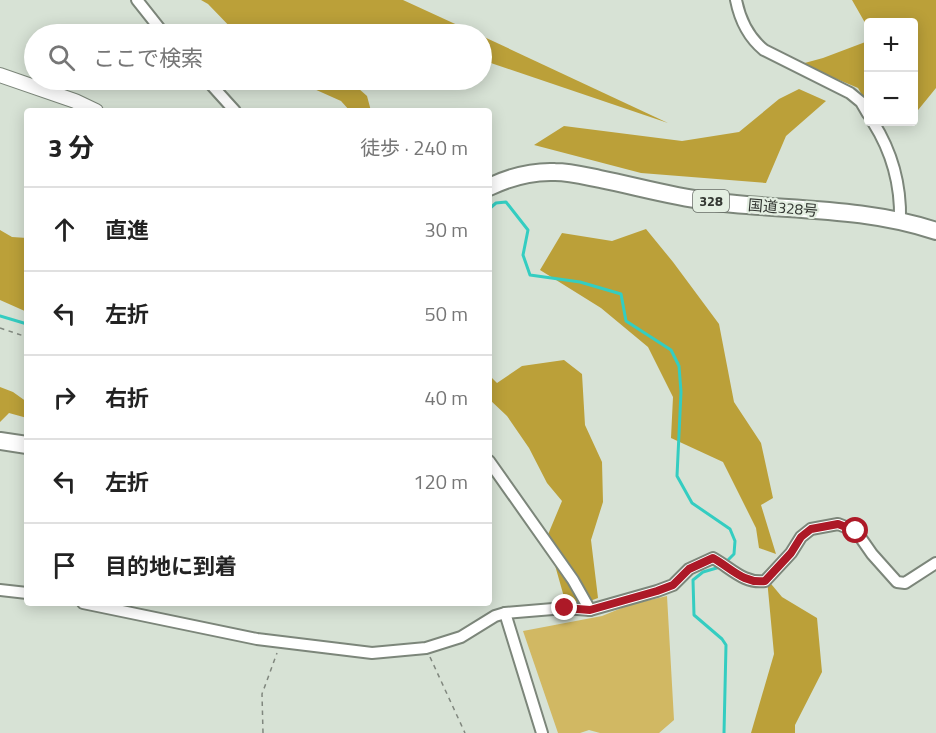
<!DOCTYPE html>
<html lang="ja">
<meta charset="utf-8">
<style>
body{margin:0;font-family:"Titillium Web","Noto Sans JP",sans-serif;background:#f2f2f2;color:#222}
.controls{position:absolute;right:18px;top:18px;display:grid;overflow:hidden;border-radius:6px;box-shadow:0 3px 15px #0003}
.controls button{width:54px;height:54px;display:grid;place-items:center;padding:0;border:0;border-bottom:2px solid #e0e0e0;background:#fff;color:#222;font:30px sans-serif}
.stop{position:absolute;width:18px;height:18px;margin:-14px;border:4px solid #ad1927;border-radius:50%;background:#fff}
.stop.end{background:#ad1927;border-color:#fff;box-shadow:0 2px 6px #0008}
.list{margin:0;padding:0;list-style:none}
h2{display:flex;justify-content:space-between;align-items:center;height:78px;margin:0;padding:0 24px;font-size:26px}
h2 small{font-size:20px;font-weight:400;color:#767676}
.list li{display:grid;grid-template-columns:39px 1fr auto;gap:18px;align-items:center;box-sizing:border-box;height:84px;padding:0 24px;border-top:2px solid #e0e0e0}
.list b{display:block;font-size:22px;white-space:nowrap}
.list em{font-size:20px;font-style:normal;color:#767676}
.icon{flex:none;width:33px;height:33px;fill:none;stroke:currentColor;stroke-width:2;stroke-linecap:round;stroke-linejoin:round}
.map{position:relative;flex:none;width:936px;height:733px;overflow:hidden}
.search{position:absolute;background:#fff;box-shadow:0 3px 15px #0003;left:24px;top:24px;width:468px;height:66px;display:flex;align-items:center;gap:15px;box-sizing:border-box;padding:0 21px;border-radius:33px;color:#767676;font-size:22px}
.panel{position:absolute;background:#fff;box-shadow:0 3px 15px #0003;left:24px;top:108px;width:468px;height:498px;border-radius:6px}
.map>svg:first-child{display:block}
</style>
<div class="map">
<svg width="936" height="733" viewBox="0 0 936 733">
<rect width="100%" height="100%" fill="#d7e2d5"/>
<polygon fill="#d1b863" points="667,596 674,720 659,733 600,733 589,730 580,733 558,733 523,631 602,616 629,605"/>
<g fill="#bba039">
<polygon points="201,0 403,0 477,34 405,34 393,30 387,34 237,34 208,4"/>
<polygon points="852,0 936,0 936,88 914,115 914,22 868,22 868,28"/>
<polygon points="482,36 668,123 482,60"/>
<polygon points="868,41 868,105 858,88 801,64 823,58"/>
<polygon points="294,80 349,80 367,96 371,111 350,111 341,101"/>
<polygon points="799,89 826,101 786,136 766,183 641,173 534,145 564,126 682,141 739,132 779,99"/>
<polygon points="646,229 673,262 719,324 734,402 761,443 773,498 761,505 776,554 759,548 756,528 723,462 671,438 673,397 648,347 601,308 540,270 562,233 612,241"/>
<polygon points="0,230 12,237 27,238 27,312 0,300"/>
<polygon points="564,360 582,374 585,425 602,462 603,502 591,540 598,598 582,604 564,597 547,537 562,501 547,483 529,448 507,416 489,399 489,375 497,383 522,366"/>
<polygon points="0,387 13,392 27,402 27,418 9,413 0,422"/>
<polygon points="767,579 782,597 817,618 822,672 795,725 795,733 751,733 774,654"/>
</g>
<g fill="none" stroke-linecap="round" stroke-linejoin="round">
<g stroke="#34cdc1" stroke-width="3">
<polyline points="489,209 496,203 506,202 528,230 523,255 530,275 580,282 621,294 626,321 671,350 679,366 681,392 677,476 692,503 730,529 735,541 734,554 725,563"/>
<polyline points="0,316 27,324"/>
<polyline points="720,567 703,572 693,580 694,615 722,639 726,645 724,733"/>
</g>
<g stroke="#7c867a" stroke-width="14">
<g id="minor">
<polyline points="137,0 164,34"/>
<path d="M736,0c4,20 12,37 28,50l86,43 11,9 7,12"/>
<polyline points="207,80 235,111"/>
<path d="M873,122c19,30 28,62 27,98"/>
<polyline points="489,461 573,580 590,610"/>
<polyline points="0,590 27,593"/>
<path d="M83,603l174,36 115,14 54,-5 35,-11 34,-21 10,-3 60,-5 25,2 67,-19 16,-6 16,-16 24,-11c18,10 31,26 52,23l26,-28 10,-16 10,-8 27,-5 18,7 16,23 25,28 8,1 31,-20"/>
<polyline points="505,613 542,733"/>
</g>
</g>
<g stroke="#7c867a" stroke-width="16">
<polyline id="major" points="0,75 75,101 96,111"/>
</g>
<g stroke="#7c867a" stroke-width="20">
<g id="highway">
<path d="M489,187c21,-10 42,-16 66,-15 15,0 30,4 45,7 35,7 70,17 107,22 76,10 155,5 229,30"/>
<polyline points="0,441 27,445"/>
</g>
</g>
<g stroke="#80877e" stroke-width="1.5" stroke-dasharray="4.5 4.5" stroke-linecap="butt">
<polyline points="0,328 27,337"/>
<polyline points="430,657 465,733"/>
<polyline points="263,733 262,694 277,653"/>
</g>
<use href="#minor" stroke="#fff" stroke-width="10"/>
<use href="#major" stroke="#fff" stroke-width="14"/>
<use href="#highway" stroke="#fff" stroke-width="16"/>
</g>
<g fill="none" stroke-linecap="round" stroke-linejoin="round">
<path stroke="#ad1927" stroke-width="8" d="M565,608l25,2 67,-19 16,-6 16,-16 24,-11c18,10 31,26 52,23l26,-28 10,-16 10,-8 27,-5 18,7"/>
</g>
<g text-anchor="middle" stroke-width="4.5" stroke-linejoin="round" paint-order="stroke">
<rect fill="#e4efe2" stroke="#686e67" stroke-width="1.5" x="693" y="190" width="36" height="22" rx="4.5"/>
<g font-size="14" font-weight="bold" fill="#333732">
<text x="711" y="206">328</text>
</g>
<g font-size="15" fill="#333732" stroke="#e4efe2">
<text transform="translate(783 208) rotate(5)" y="5">国道328号</text>
</g>
</g>
</svg>
<div class="controls">
<button>+</button>
<button>−</button>
</div>
<div class="stop" style="left:856px;top:531px"></div>
<div class="stop end" style="left:565px;top:608px"></div>
<div class="search"><svg class="icon" aria-label="search" viewBox="0 0 24 24"><circle cx="10" cy="10" r="6"/><path d="M15 15l6 6"/></svg>ここで検索</div>
<section class="panel">
<h2>3 分<small>徒歩 · 240 m</small></h2>
<ul class="list">
<li><svg class="icon" aria-label="ahead" viewBox="0 0 24 24"><path d="M12 20V5M6 11l6-6 6 6"/></svg><div><b>直進</b></div><em>30 m</em></li>
<li><svg class="icon" aria-label="left" viewBox="0 0 24 24"><path d="M17 20v-9H6M10 6l-5 5 5 5"/></svg><div><b>左折</b></div><em>50 m</em></li>
<li><svg class="icon" aria-label="right" viewBox="0 0 24 24"><path d="M7 20v-9h11M14 6l5 5-5 5"/></svg><div><b>右折</b></div><em>40 m</em></li>
<li><svg class="icon" aria-label="left" viewBox="0 0 24 24"><path d="M17 20v-9H6M10 6l-5 5 5 5"/></svg><div><b>左折</b></div><em>120 m</em></li>
<li><svg class="icon" aria-label="arrive" viewBox="0 0 24 24"><path d="M6 21V4h12l-3 4 3 4H6"/></svg><div><b>目的地に到着</b></div></li>
</ul>
</section>
</div>
